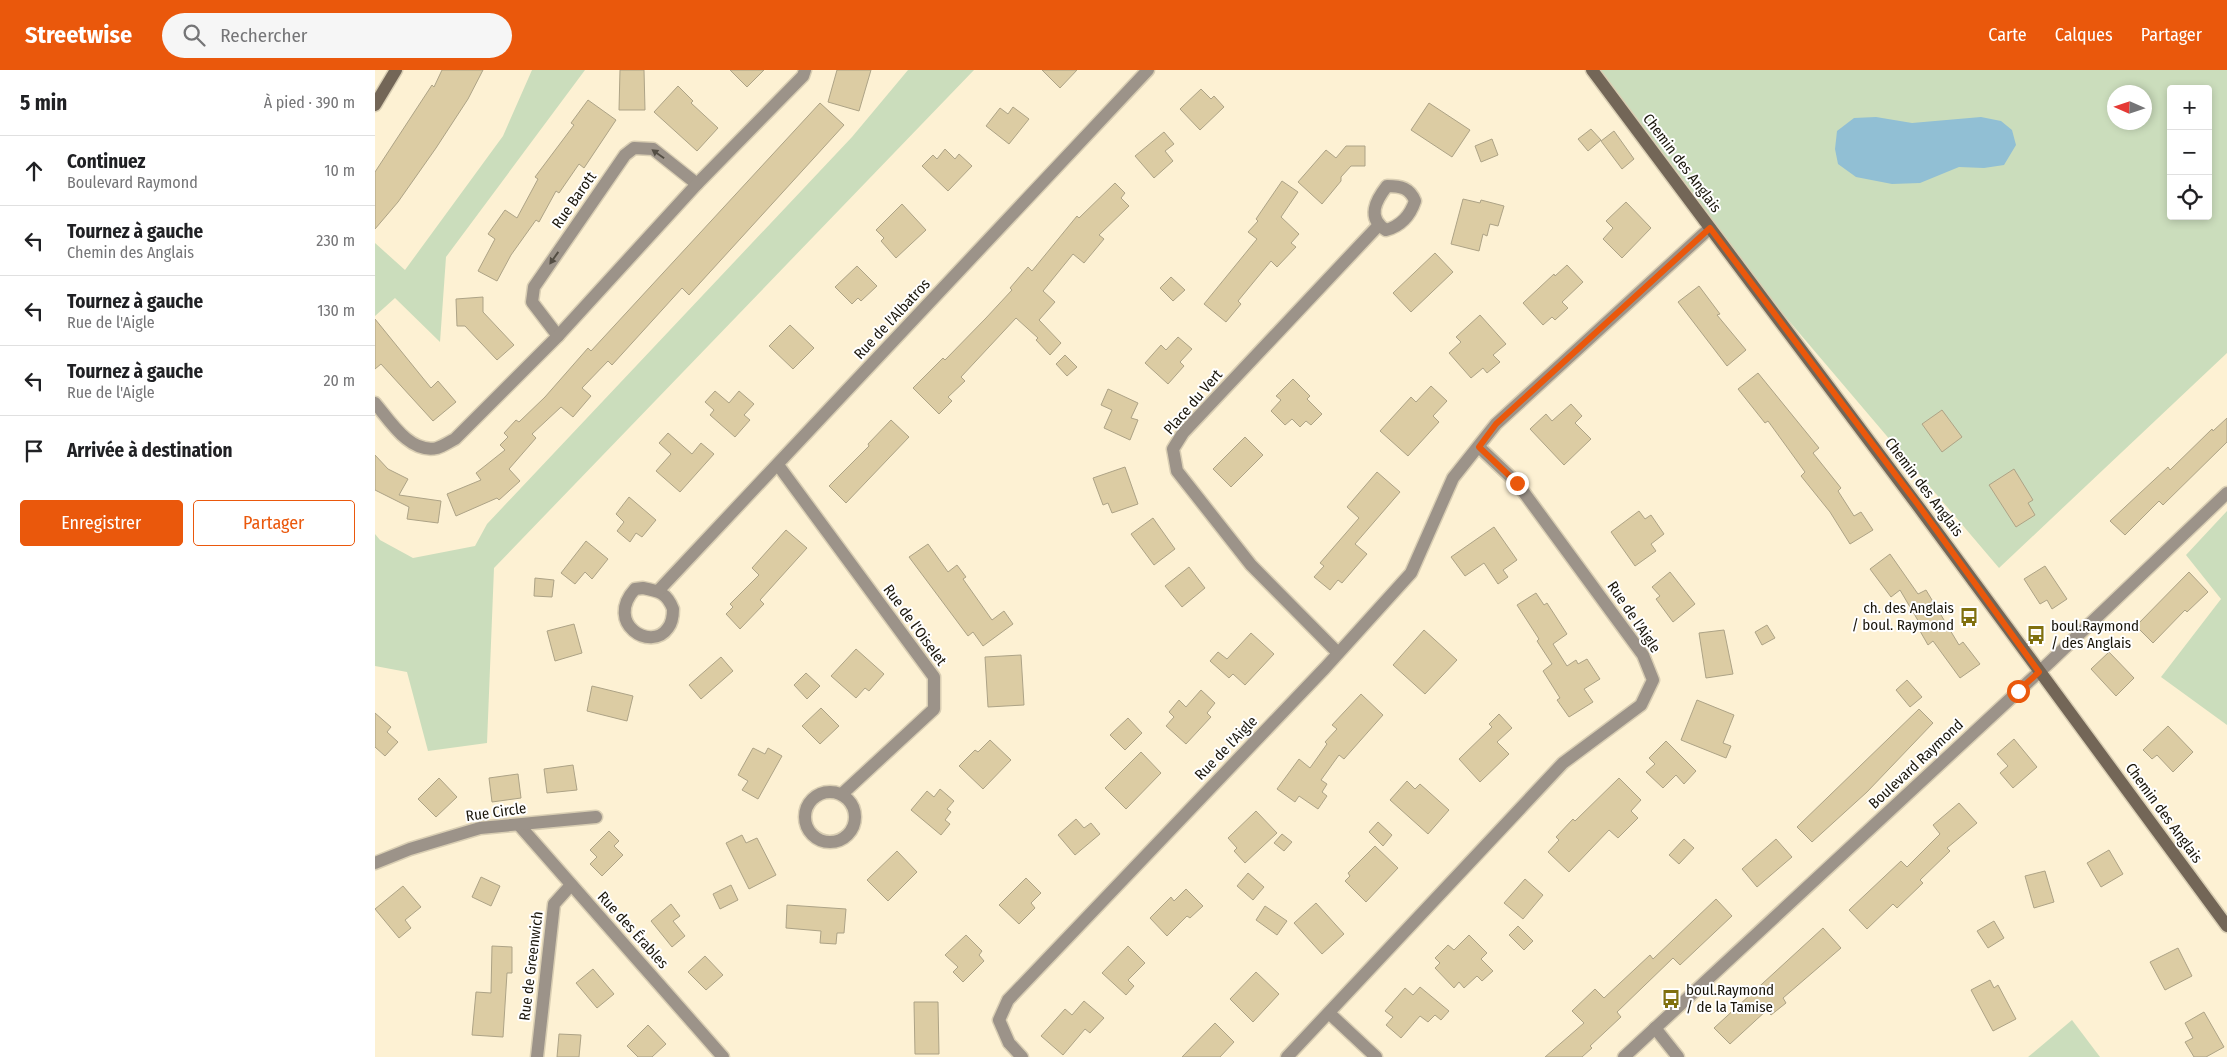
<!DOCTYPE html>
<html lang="fr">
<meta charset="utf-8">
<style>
body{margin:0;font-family:"Fira Sans Condensed",sans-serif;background:#f6f6f6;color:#202124}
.controls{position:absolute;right:15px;top:15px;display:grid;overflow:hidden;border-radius:5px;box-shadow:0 2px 8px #0003}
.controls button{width:45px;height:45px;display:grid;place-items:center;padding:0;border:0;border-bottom:1px solid #e0e0e0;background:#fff;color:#202124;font:25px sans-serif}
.compass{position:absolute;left:1732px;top:15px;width:45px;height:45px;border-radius:50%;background:#fff;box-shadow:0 2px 8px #0003;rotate:273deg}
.stop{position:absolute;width:15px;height:15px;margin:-11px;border:4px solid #ea580c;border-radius:50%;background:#fff}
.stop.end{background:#ea580c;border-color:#fff;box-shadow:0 1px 5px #0008}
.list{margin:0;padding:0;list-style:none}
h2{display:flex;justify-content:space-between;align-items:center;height:65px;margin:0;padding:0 20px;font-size:21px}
h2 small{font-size:16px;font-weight:400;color:#757577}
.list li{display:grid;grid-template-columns:32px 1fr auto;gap:15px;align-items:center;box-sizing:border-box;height:70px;padding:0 20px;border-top:1px solid #e0e0e0}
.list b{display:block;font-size:19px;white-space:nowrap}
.list p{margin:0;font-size:16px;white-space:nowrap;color:#757577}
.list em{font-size:16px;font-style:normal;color:#757577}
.actions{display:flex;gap:10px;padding:15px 20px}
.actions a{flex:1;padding:11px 0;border:1px solid #ea580c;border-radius:5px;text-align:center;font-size:18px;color:#ea580c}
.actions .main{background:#ea580c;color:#fff}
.icon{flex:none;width:28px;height:28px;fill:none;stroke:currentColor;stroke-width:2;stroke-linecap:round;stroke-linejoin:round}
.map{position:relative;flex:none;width:1852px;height:987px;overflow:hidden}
header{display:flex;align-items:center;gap:30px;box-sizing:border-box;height:70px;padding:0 25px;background:#ea580c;color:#fff}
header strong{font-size:24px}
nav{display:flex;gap:28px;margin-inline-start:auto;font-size:18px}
.search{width:350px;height:45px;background:#f6f6f6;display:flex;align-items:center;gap:12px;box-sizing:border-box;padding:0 18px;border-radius:28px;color:#757577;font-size:19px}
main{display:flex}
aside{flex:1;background:#fff}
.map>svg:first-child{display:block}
</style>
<header>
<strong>Streetwise</strong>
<div class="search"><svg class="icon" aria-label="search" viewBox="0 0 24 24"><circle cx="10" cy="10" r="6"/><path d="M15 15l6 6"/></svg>Rechercher</div>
<nav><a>Carte</a><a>Calques</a><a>Partager</a></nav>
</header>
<main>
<aside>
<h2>5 min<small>À pied · 390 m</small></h2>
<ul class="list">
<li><svg class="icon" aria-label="ahead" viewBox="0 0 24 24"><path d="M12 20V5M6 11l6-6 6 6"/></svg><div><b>Continuez</b><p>Boulevard Raymond</p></div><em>10 m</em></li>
<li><svg class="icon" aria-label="left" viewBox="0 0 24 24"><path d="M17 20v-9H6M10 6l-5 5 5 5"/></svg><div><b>Tournez à gauche</b><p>Chemin des Anglais</p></div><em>230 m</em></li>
<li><svg class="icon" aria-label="left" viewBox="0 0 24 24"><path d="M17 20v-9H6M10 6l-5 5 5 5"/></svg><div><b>Tournez à gauche</b><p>Rue de l'Aigle</p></div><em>130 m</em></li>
<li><svg class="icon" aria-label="left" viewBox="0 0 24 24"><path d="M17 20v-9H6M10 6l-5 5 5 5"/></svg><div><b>Tournez à gauche</b><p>Rue de l'Aigle</p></div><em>20 m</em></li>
<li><svg class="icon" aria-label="arrive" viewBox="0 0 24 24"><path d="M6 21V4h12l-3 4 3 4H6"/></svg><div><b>Arrivée à destination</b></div></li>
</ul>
<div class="actions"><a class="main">Enregistrer</a><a>Partager</a></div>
</aside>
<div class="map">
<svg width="1852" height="987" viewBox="0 0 1852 987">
<rect width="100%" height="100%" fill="#fdf1d3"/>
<g fill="#cbddbc" fill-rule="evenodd">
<polygon points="157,0 210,0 71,187 65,272 20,228 0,246 0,173 30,200 128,66"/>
<polygon points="533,0 599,0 119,498 112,673 53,681 32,602 0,596 0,464 5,470 38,488 100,476 112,454 477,67"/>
<path d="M1215,0h637v283l-228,215 -289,-340zM1796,19h37v127h-37zM1740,22h30v30h-30z"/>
<polygon points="1852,441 1852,655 1786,607 1846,529 1811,485"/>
<polygon points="1697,950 1725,987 1653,987"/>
</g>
<polygon fill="#91bfd4" points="1501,47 1537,53 1606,47 1626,51 1637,60 1641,75 1629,95 1609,98 1584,97 1545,113 1517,114 1481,107 1463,94 1460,79 1462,61 1479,48"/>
<g fill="#dccca3" stroke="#ada386">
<polygon points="67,0 108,0 93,29 61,78 23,132 0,159 0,102 57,15 59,17"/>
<polygon points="245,0 269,0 270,40 244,40"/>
<polygon points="355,0 389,0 372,17"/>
<polygon points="462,0 496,0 484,41 453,32"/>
<polygon points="667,0 702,0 685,18"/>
<polygon points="303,16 318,31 316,33 343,58 322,81 279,42"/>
<polygon points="826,19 836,29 839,26 849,37 825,60 805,39"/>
<polygon points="213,30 241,50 209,98 204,94 184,123 181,121 164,152 161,150 136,185 122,211 103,201 120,169 113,164 130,140 142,148 163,109 160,107 199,55 196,53"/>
<polygon points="445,33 469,55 314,225 307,218 237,295 233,291 207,318 216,326 198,347 186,337 157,364 161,368 134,399 145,411 124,430 122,428 81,446 72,424 106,410 101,403 130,380 125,375 133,367 129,363 141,350 144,352 170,327 213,278 216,281"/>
<polygon points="1054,33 1095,60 1077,87 1036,60"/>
<polygon points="638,37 654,49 634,74 611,56 625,38 633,44"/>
<polygon points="1216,59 1226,70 1213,81 1203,69"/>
<polygon points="1239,61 1259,89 1247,99 1226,71"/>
<polygon points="789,62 799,74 790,81 798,91 779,108 760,86"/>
<polygon points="1117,69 1123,85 1106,92 1100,76"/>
<polygon points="971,76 990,76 990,96 976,96 966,107 966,111 947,134 923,112 951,80 961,88"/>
<polygon points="570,79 580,89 584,84 597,96 573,121 547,96 558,85 562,89"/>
<polygon points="907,111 923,122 906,147 924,164 916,173 921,177 902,197 896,191 863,231 866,234 851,252 829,234 882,169 873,162 883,151 881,149"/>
<polygon points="740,113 750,123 746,128 754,136 724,165 729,169 709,193 698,184 668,221 680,232 664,250 686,273 675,285 661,270 663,268 641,248 586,307 590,311 573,327 577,331 564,344 538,318 568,288 570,290 611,248 637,220 635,218 653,197 657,201 702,146 704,148"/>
<polygon points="1088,129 1105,133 1106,130 1129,136 1123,156 1115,154 1112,166 1108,164 1104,181 1076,174"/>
<polygon points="1251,132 1276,158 1247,188 1228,169 1238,158 1231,151"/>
<polygon points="527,134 551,160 521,188 506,171 509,168 501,160"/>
<polygon points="1060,183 1078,202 1036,242 1018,223"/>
<polygon points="1192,195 1208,212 1187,232 1193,238 1180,250 1177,247 1168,255 1148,233 1179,204 1180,206"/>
<polygon points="482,196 502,216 486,231 483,228 477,234 460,217"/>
<polygon points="796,207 810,220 798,231 785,218"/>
<polygon points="1324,216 1345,244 1342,245 1371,280 1352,296 1303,232"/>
<polygon points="108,227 108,242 139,275 122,290 90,256 82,256 81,229"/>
<polygon points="1105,245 1131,274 1118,285 1125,292 1112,303 1108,298 1096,308 1074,283 1086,272 1081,267"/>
<polygon points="0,249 56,318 63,311 81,332 58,351 6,294 0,299"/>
<polygon points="415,255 439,278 418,299 394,276"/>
<polygon points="803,267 817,279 805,292 809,296 793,314 770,293 786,275 791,280"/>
<polygon points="690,285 702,297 692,306 681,294"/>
<polygon points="1383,303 1444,378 1438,383 1466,418 1463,421 1479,446 1486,442 1498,460 1475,474 1455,442 1426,406 1430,402 1393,351 1390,353 1363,319"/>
<polygon points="918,309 935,326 932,329 947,344 936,355 931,351 925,357 917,349 910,355 896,341 906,330 901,326"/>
<polygon points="1056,316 1072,331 1058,346 1064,352 1033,386 1005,361 1036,327 1041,332"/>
<polygon points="733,319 763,333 756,348 763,350 755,370 729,358 737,340 726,335"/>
<polygon points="340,321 354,333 364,321 379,334 369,345 375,350 360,367 335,345 339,340 330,332"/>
<polygon points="1196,334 1207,346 1200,353 1216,369 1189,395 1155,359 1171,344 1177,351"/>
<polygon points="1567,340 1587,367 1567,382 1547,354"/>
<polygon points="1852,348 1852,372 1788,435 1784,431 1750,465 1735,451 1793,397 1795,400 1837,359 1838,361"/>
<polygon points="516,350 534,367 471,433 454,416 494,376 493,374"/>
<polygon points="293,363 317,384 326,373 339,384 305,422 281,401 296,384 284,373"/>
<polygon points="870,367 888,385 856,417 838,399"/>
<polygon points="0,385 13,399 33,409 24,425 66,431 63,453 32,449 34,437 0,420"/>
<polygon points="750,397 763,434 737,443 733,433 728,435 718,408"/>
<polygon points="1639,399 1658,430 1653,433 1660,445 1641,457 1614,415"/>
<polygon points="1002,402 1025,422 980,474 992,484 967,513 963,510 955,520 939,507 949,496 945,493 984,448 972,437"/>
<polygon points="254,427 281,450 267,467 261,463 255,472 242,461 249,452 241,444"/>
<polygon points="1264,441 1270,449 1276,445 1289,464 1276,474 1281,481 1260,496 1236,462"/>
<polygon points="778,448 800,479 779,495 756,464"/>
<polygon points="1119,457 1142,490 1128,500 1133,507 1123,514 1109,493 1090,506 1076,487"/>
<polygon points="411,460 432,478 385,530 389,534 365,559 351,544 358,537 355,534 384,505 377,498"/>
<polygon points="211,471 233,489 217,509 210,502 200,514 186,503"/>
<polygon points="553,474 573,502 582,495 591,507 588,509 617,550 629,541 638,554 608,576 598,562 593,566 534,487"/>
<polygon points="1515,484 1543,524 1551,520 1584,575 1588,572 1605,594 1585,608 1558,571 1553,575 1545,561 1548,559 1525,520 1516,527 1495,499"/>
<polygon points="1670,496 1692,529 1677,539 1672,530 1665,534 1649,509"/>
<polygon points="814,497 830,518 807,537 790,516"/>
<polygon points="1295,502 1320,534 1298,552 1281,529 1285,526 1277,517"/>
<polygon points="1814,502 1833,522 1812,542 1810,540 1778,573 1761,556"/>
<polygon points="160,508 179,510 177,527 159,526"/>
<polygon points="1161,523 1169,535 1172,533 1192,564 1178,574 1192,596 1201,590 1203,594 1212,589 1225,609 1209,619 1218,632 1194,647 1182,630 1185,628 1168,601 1177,594 1162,571 1164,569 1142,535"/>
<polygon points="199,554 207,583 180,591 172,561"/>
<polygon points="1392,555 1400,568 1387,575 1380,562"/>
<polygon points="1049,560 1082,590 1050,624 1018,595"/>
<polygon points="1349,560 1358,604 1331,608 1324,563"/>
<polygon points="876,563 899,584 870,615 858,604 854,608 835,591 843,582 852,589"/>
<polygon points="481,579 509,604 494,621 490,618 481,628 456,606"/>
<polygon points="1734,582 1759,608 1741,626 1716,599"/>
<polygon points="646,585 649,635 613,637 610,587"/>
<polygon points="346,587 358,601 326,629 314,615"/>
<polygon points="431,603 445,616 432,629 419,615"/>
<polygon points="1532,610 1547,627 1535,637 1521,620"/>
<polygon points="217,616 258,626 252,651 212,641"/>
<polygon points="826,620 840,633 832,643 836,647 811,674 791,656 799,647 794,642 804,630 811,637"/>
<polygon points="986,624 1008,645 969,689 964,685 946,710 952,714 947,722 952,726 943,739 924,726 920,732 902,719 924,689 935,698 952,674 950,672 962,659 957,655"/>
<polygon points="1322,630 1359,645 1348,673 1356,676 1351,688 1306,670"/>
<polygon points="446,638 464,656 445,674 427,656"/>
<polygon points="1544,639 1558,653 1492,722 1437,772 1422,757"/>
<polygon points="0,643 16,657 12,662 23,672 10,686 0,677"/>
<polygon points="1124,644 1137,658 1122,672 1134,684 1105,712 1084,689 1117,657 1114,654"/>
<polygon points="753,648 767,663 750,680 735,665"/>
<polygon points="1793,656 1818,682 1798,702 1782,685 1777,689 1768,680"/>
<polygon points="1639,669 1662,697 1638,718 1625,703 1633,696 1622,684"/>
<polygon points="615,670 636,690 608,719 584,696 600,680 603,682"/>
<polygon points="1291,671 1321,701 1309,714 1301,705 1288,718 1271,702 1280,694 1274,688"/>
<polygon points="378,678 390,684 393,678 407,686 383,729 367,720 373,711 363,705"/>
<polygon points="766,682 786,703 751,739 730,718"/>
<polygon points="198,695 202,720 172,723 169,699"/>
<polygon points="143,704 146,728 117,732 114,708"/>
<polygon points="64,708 82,727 61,747 43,729"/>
<polygon points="1244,708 1266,730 1256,741 1263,748 1243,768 1234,760 1194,802 1173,782 1184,770 1181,767 1198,749 1200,751"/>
<polygon points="1032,711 1040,719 1045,714 1074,740 1053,764 1015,730"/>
<polygon points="565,719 579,731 572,739 576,742 570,750 575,754 566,765 536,740 552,721 559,727"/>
<polygon points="1584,733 1602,753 1572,778 1575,781 1545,810 1548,813 1522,838 1518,834 1492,859 1474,840 1526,791 1532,797 1565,764 1558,755"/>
<polygon points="881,741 902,763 870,793 859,781 862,778 853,768"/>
<polygon points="701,749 709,758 716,753 725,764 700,785 683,765"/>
<polygon points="1003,752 1017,765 1008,776 994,762"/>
<polygon points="234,761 244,771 239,776 248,785 227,806 215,794 222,787 215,780"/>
<polygon points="907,764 917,772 909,781 899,773"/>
<polygon points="367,765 371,773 382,768 401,805 374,819 351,773"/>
<polygon points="1309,769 1319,778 1304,794 1294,785"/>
<polygon points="1401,769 1417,787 1382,817 1367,799"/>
<polygon points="1000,776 1023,798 991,832 970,811 975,806 973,803"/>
<polygon points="1734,780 1748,804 1726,817 1712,793"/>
<polygon points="522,781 542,802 513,831 492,810"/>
<polygon points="1670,801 1679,832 1659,838 1650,806"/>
<polygon points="873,803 889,817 878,830 862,816"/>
<polygon points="106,807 125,816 116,836 97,827"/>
<polygon points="651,808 666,823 656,833 660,838 644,854 624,835"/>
<polygon points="1150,809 1168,825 1148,849 1129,833"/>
<polygon points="356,815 363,830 345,839 338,824"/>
<polygon points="28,816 46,837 30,850 36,858 24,868 0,839"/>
<polygon points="811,819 828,836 815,848 812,846 792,866 775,848 796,827 799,831"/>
<polygon points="1341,829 1357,846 1305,895 1298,888 1242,942 1246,947 1215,976 1217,978 1207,987 1170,987 1209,953 1197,941 1220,919 1229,928 1275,885 1278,889"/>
<polygon points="941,833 969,864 947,884 919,853"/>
<polygon points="296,834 305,846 298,851 310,866 297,877 276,851"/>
<polygon points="412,835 471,839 469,863 462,863 461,874 445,873 446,861 411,858"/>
<polygon points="890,836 912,851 902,865 881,850"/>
<polygon points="1619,851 1629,868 1613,878 1602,861"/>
<polygon points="1143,856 1158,871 1149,880 1134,865"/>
<polygon points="1448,858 1466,878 1408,928 1411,933 1396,945 1392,940 1355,974 1339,958"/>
<polygon points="591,865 607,881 604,885 609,891 588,912 578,902 583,897 570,885"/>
<polygon points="1094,865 1112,883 1106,889 1118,901 1107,911 1102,906 1089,918 1084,912 1079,918 1060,898 1065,893 1060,888 1073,875 1079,880"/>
<polygon points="117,876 137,877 137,903 132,903 128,967 97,965 101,922 116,923"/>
<polygon points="753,876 770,893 753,910 759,916 751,925 727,903"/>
<polygon points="1803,878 1817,906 1790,920 1775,892"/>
<polygon points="330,886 348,905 331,920 313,902"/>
<polygon points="218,899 239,924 222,938 201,913"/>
<polygon points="881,902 904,924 878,952 855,929"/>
<polygon points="1615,910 1619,918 1623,915 1641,949 1618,961 1596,920"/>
<polygon points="1045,917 1074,941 1066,950 1060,945 1053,952 1045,946 1026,968 1011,955 1018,947 1010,941 1030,918 1038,925"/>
<polygon points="709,931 729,948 715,963 710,959 688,985 666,966 690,939 697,945"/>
<polygon points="539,932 563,932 564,984 540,984"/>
<polygon points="1829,942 1849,977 1831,987 1819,987 1810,972 1818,968 1810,953"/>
<polygon points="840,953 859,972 845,987 807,987"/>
<polygon points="273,955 291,974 277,987 263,987 252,976"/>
<polygon points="184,964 206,965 204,987 182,987"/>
</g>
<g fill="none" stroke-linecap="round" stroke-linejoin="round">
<g stroke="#d9ceb3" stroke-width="15">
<g id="street">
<path d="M1012,116c14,0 23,2 28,15 -5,15 -14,25 -29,29 -20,-12 -10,-30 1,-44z"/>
<polyline points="183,266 157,232 159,217 250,85 259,78 278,79 322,114"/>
<path d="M0,333c15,18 35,51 62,45 6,-2 12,-6 18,-9l103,-103 139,-152 106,-108 2,-6"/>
<polyline points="403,395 559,607 559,639 467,724"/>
<path d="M268,518c16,3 24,5 30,21 0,6 -1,14 -5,19 -17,25 -64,-5 -33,-39z"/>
<polyline points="284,520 773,0"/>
<polyline points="963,583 876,495 802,401 798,379 808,363 1003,156"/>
<circle cx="455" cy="747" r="25"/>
<polyline points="144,755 348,987"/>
<polyline points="0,793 35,779 105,758 221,747"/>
<polyline points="954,943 1001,987"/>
<polyline points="1280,958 1303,987"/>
<polyline points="162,987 179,834 196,815"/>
<polyline points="647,987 634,973 624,950 633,930 950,598 1036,503 1078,408 1121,354 1335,158"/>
<polyline points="912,987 1188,693 1266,635 1278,610 1268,585 1142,413 1104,377"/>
<polyline points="1249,987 1676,591 1852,423"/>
</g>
</g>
<g stroke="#d9ceb3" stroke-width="15">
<g id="secondary">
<polyline points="1217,0 1543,436 1852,856"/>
<polyline points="0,35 21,0"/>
</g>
</g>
<use href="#street" stroke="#9c9389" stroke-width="12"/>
<use href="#secondary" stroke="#736657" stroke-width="12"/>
</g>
<defs><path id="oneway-solid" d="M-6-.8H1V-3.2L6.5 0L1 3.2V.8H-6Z" transform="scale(1.25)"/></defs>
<g fill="#544e44">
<use href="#oneway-solid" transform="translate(283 84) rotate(-145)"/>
<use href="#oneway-solid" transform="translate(179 188) rotate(125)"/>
</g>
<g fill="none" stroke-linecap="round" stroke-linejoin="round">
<polyline stroke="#ea580c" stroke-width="6" points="1142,413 1104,377 1121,354 1335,158 1544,436 1664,602 1643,621"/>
</g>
<defs>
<g id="bus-bare" transform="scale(1.5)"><path d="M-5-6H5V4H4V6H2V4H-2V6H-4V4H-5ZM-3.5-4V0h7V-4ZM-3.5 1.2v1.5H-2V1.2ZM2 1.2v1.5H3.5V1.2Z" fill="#80700e" stroke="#fff" stroke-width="2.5" paint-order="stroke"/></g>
</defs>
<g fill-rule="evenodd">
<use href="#bus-bare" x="1594" y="547"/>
<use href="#bus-bare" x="1661" y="565"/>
<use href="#bus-bare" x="1296" y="929"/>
</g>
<g text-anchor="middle" stroke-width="4" stroke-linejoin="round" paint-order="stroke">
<g font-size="15" fill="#1a160b" stroke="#fff">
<text transform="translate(1307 93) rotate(53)" y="5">Chemin des Anglais</text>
<text transform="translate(199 130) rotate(-55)" y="5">Rue Barott</text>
<text transform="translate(517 249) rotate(-47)" y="5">Rue de l'Albatros</text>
<text transform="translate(818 332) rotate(-49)" y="5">Place du Vert</text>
<text transform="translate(1549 417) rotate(53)" y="5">Chemin des Anglais</text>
<text transform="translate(1259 547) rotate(56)" y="5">Rue de l'Aigle</text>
<text transform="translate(540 555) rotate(54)" y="5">Rue de l'Oiselet</text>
<text transform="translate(851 678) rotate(-46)" y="5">Rue de l'Aigle</text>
<text transform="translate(1541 694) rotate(-43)" y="5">Boulevard Raymond</text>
<text transform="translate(121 742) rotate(-8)" y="5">Rue Circle</text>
<text transform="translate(1789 743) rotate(54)" y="5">Chemin des Anglais</text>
<text transform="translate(258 860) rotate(48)" y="5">Rue des Érables</text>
<text transform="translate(156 896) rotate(-83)" y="5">Rue de Greenwich</text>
</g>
<g font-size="15" fill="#1a160b" stroke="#fff" text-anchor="start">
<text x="1579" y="543" text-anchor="end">ch. des Anglais<tspan x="1579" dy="17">/ boul. Raymond</tspan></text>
<text x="1676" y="561">boul.Raymond<tspan x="1676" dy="17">/ des Anglais</tspan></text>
<text x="1311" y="925">boul.Raymond<tspan x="1311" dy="17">/ de la Tamise</tspan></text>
</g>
</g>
</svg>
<div class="controls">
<button>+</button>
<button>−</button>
<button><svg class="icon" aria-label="locate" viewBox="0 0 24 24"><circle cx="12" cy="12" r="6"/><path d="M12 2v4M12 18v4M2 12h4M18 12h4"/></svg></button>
</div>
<svg class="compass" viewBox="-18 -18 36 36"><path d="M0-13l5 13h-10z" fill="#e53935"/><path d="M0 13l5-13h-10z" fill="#757577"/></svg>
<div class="stop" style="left:1643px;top:621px"></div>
<div class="stop end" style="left:1142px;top:413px"></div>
</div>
</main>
